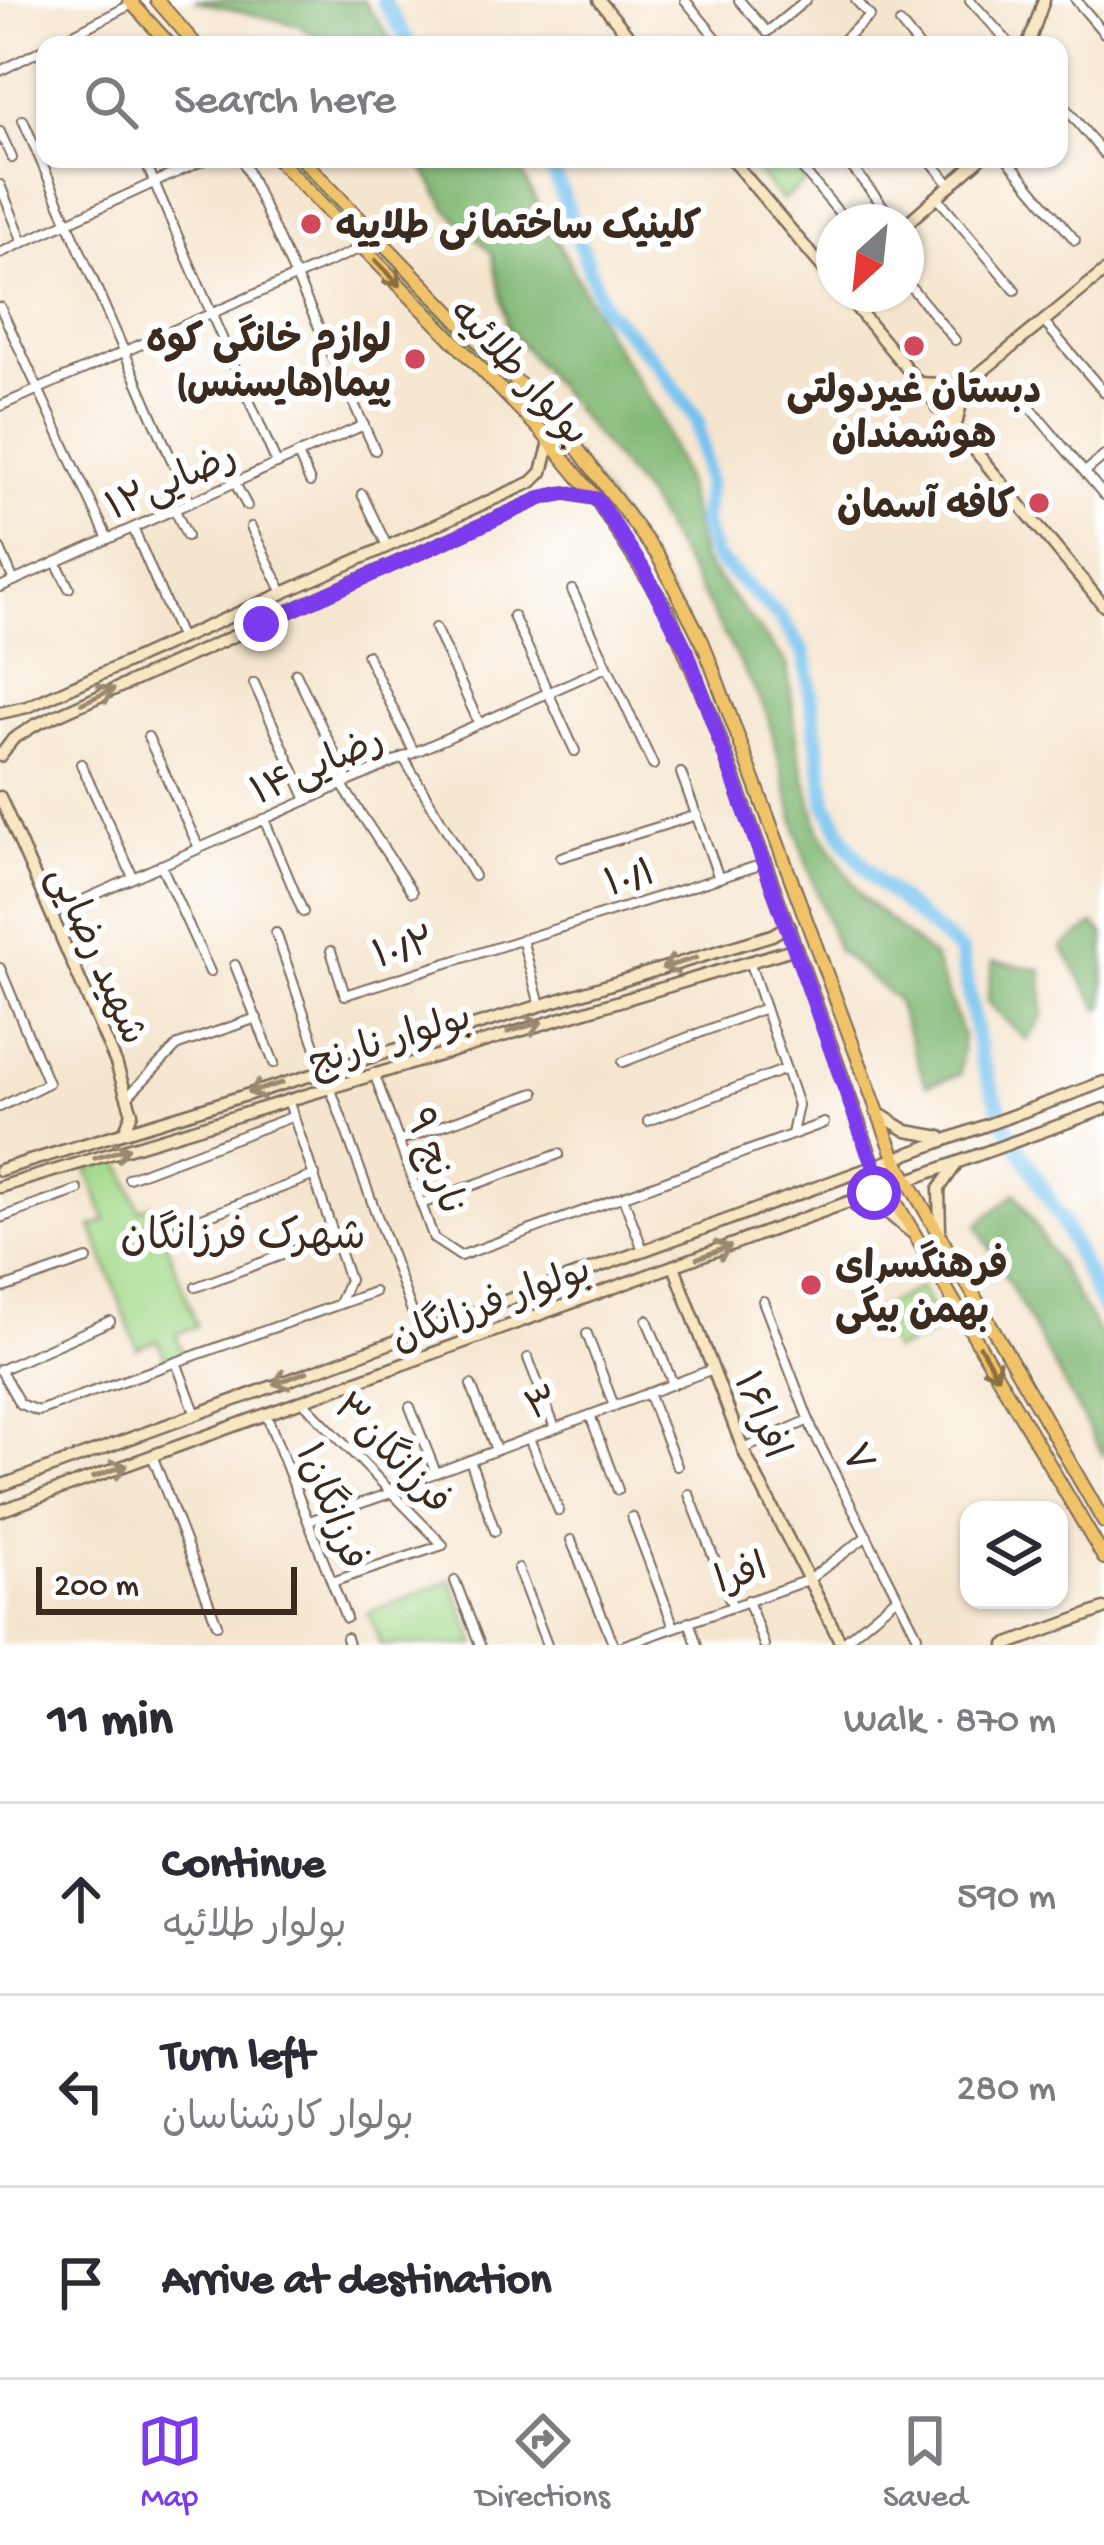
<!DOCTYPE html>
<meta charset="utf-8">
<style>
body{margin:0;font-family:"Gochi Hand","Playpen Sans Arabic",sans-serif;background:#f7f7f7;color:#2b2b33}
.controls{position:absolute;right:36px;bottom:36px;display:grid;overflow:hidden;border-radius:24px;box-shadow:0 3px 9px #0004}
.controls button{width:108px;height:108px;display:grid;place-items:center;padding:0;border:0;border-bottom:3px solid #e1e1e2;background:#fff;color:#2b2b33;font:60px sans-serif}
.compass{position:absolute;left:816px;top:204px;width:108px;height:108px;border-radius:50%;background:#fff;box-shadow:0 3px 9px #0004;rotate:207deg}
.scale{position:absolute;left:36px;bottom:30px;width:261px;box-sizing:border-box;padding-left:12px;border:6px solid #3b2a1e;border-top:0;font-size:33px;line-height:42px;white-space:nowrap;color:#3b2a1e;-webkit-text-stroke:9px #fff;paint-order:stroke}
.stop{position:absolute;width:36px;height:36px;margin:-27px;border:9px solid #7c3aed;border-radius:50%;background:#fff}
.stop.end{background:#7c3aed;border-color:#fff;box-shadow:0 3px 12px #0008}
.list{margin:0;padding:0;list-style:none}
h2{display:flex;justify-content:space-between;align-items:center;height:156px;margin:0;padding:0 48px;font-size:51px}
h2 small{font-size:39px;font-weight:400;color:#7c7c81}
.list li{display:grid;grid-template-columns:78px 1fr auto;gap:36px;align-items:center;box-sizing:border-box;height:192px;padding:0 48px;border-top:3px solid #e1e1e2}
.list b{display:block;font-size:45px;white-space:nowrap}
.list p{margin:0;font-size:39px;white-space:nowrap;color:#7c7c81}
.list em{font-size:39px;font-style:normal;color:#7c7c81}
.icon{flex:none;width:66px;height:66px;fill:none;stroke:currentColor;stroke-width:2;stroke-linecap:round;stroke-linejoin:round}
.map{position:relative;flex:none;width:1104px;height:1645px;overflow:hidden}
.search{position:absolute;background:#fff;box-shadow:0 3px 9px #0004;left:36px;right:36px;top:36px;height:132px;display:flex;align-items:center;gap:30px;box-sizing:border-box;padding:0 42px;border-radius:24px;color:#7c7c81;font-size:45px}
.sheet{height:732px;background:#fff}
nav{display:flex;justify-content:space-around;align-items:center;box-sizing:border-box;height:168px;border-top:3px solid #e1e1e2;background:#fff;font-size:33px;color:#7c7c81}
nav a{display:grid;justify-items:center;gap:6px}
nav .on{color:#7c3aed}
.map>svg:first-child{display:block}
</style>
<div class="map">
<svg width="1104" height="1645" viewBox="0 0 1104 1645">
<rect width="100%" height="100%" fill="#fff"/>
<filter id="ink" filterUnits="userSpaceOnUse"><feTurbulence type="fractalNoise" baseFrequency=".00833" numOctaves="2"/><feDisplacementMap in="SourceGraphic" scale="24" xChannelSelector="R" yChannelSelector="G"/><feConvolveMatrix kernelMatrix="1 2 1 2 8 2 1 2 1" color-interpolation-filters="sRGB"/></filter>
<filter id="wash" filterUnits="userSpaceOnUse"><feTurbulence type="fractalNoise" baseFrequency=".004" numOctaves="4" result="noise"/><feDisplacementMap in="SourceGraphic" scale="48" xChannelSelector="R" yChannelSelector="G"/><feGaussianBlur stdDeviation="2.7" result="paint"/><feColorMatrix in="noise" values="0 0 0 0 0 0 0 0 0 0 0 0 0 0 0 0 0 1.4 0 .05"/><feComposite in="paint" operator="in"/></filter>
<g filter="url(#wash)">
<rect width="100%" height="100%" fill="#f5e5ce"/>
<g fill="#a3d98a" stroke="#6f8254" stroke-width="3">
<path d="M285,159h10c161,170 336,314 424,537l-82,-149 -44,-63 -43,-51z"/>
<polygon points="747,159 789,159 807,180 782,201"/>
<polygon points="119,1157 139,1209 152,1205 197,1326 176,1334 184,1357 167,1363 158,1340 137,1348 92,1227 106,1221 87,1169"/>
<polygon points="920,1287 943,1330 893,1351 879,1325 869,1331 871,1313"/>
<polygon points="451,1580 477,1645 381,1645 368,1613"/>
</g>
<g fill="#82b976" stroke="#5e724a" stroke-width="3">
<polygon points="194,0 363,0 395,45 327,45 301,26"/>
<polygon points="418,159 514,159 608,336 659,414 685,482 703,561 787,664 799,755 819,830 863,898 934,958 963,1035 960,1075 926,1085 896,999 838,951 803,853 767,713 698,587 646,497 508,328 492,253 447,209"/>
<polygon points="1094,924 1104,934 1104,1007 1099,1009 1062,947"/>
<polygon points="993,961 1042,970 1043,1016 1027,1041 987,1002"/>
<polygon points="1016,1193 1104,1342 1104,1457 977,1225"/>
</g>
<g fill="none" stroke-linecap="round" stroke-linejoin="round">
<g stroke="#74c2ee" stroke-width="15">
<polyline points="383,0 410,45"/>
<polyline points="542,159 556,177 603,307 655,361 697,420 708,485 703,522 715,557 780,617 805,655 826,803 848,846 877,881 961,952 981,1059 1006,1126 1060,1217 1104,1310"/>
</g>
</g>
</g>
<g filter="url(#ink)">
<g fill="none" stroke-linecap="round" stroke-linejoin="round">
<g stroke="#7c6b5c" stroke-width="12">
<g id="street">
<polyline points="685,0 722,45"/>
<polyline points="739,0 767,32 806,0"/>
<polyline points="970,0 1011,45"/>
<polyline points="1076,0 1104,33"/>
<polyline points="900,23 918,45"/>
<polyline points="52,45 132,4"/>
<polyline points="837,45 870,16 856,0"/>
<polyline points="0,71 45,48"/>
<polyline points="1059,100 1104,154"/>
<polyline points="23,120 190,502"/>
<polyline points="0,132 12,158"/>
<polyline points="144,159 277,464"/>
<polyline points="242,159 375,450"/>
<polyline points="794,159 847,222"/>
<polyline points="845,159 896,222"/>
<polyline points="929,159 951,186"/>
<polyline points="1007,159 1075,240"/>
<polyline points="0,185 23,242"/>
<polyline points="938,198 1015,290"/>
<polyline points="0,253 206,159"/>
<polyline points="906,281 955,340"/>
<polyline points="0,307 108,539"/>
<polyline points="1043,321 1104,392"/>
<polyline points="1017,392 1104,495"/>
<polyline points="0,406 361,248"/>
<polyline points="298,454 310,482"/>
<polyline points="1085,472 1104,456"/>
<polyline points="235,483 247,506"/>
<polyline points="362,494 387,546"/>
<polyline points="175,510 187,536"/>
<polyline points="251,527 283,593"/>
<polyline points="133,528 181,639"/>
<polyline points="0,549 14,581"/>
<polyline points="56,562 69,588"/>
<polyline points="0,587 364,425"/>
<polyline points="572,590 653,765"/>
<polyline points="513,616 575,751"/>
<polyline points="435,628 479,723"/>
<polyline points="367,655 414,752"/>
<polyline points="296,673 348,782"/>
<polyline points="254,683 307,800"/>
<polyline points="148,737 199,848"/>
<polyline points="403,757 474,876"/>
<polyline points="81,764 133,877"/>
<polyline points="681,773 719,878"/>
<polyline points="342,785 412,892"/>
<polyline points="264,819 303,912"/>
<polyline points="561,857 697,815"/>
<polyline points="161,865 210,972"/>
<polyline points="52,914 606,667"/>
<polyline points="276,933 324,1071"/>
<polyline points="522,939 540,1005"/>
<polyline points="331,951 345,995 754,867"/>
<polyline points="749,961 798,1105 792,1134"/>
<polyline points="235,965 274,1063"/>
<polyline points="0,968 48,1083 0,1107"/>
<polyline points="623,1062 765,1008"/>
<polyline points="374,1073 434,1239 460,1256 824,1123"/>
<polyline points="330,1087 419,1331"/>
<polyline points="127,1097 178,1045 257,1018"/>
<polyline points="288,1100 349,1280 340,1301"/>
<polyline points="648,1121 786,1069"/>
<polyline points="398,1141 535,1093"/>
<polyline points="129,1178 294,1116"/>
<polyline points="623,1197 643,1250"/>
<polyline points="421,1204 559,1154"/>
<polyline points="0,1218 78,1190"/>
<polyline points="178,1227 315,1175"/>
<polyline points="196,1287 333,1236"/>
<polyline points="0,1289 87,1259"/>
<polyline points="763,1301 813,1431 917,1635"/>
<polyline points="647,1320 673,1384"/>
<polyline points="587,1334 614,1406"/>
<polyline points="528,1358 555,1428"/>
<polyline points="176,1362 195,1412"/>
<polyline points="0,1369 20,1404 38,1411 374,1292"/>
<polyline points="0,1370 110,1321"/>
<polyline points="471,1385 496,1450"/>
<polyline points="648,1393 677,1466"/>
<polyline points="302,1401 443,1545 332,1582"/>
<polyline points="410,1407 436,1473"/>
<polyline points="266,1414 346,1618"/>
<polyline points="590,1415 618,1490"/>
<polyline points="529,1438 559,1511"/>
<polyline points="743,1449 809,1420"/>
<polyline points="152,1455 217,1624"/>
<polyline points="470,1460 495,1531"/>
<polyline points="390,1490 713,1369"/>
<polyline points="689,1494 732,1605"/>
<polyline points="632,1517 674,1627"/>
<polyline points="309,1521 391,1493"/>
<polyline points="571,1540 614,1645"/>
<polyline points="518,1569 547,1645"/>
<polyline points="455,1581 480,1645"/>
<polyline points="748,1600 764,1645"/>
<polyline points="689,1621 697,1645"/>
<polyline points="346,1638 348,1645"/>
<polyline points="841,1644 897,1597"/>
<polyline points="625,1645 808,1580 867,1536"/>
</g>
</g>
<g stroke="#7c6b5c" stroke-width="15">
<g id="secondary">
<polyline points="599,0 636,45"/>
<polyline points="1028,45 1044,0"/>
<polyline points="731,159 834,281"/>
<polyline points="906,224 980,159"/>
<polyline points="845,294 1104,606"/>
<polyline points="917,383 965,385 955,430"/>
<polyline points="937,408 1104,272"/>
<polyline points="0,713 27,707 532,482 542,472 550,442"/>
<polyline points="0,756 13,739 35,725 544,497 565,493 597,499"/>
<polyline points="0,797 116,1063 132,1113 125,1130"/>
<polyline points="876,1112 907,1131 941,1137"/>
<polyline points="0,1170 772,935 789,925"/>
<polyline points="0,1187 796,948"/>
<polyline points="855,1206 880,1207 911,1232"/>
<polyline points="940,1232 939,1189 955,1166"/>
<polyline points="674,1266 745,1454 842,1645"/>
<polyline points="0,1486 1104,1082"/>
<polyline points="0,1511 1104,1109"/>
<polyline points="1006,1645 1104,1609"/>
</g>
</g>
<g stroke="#7c6b5c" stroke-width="16">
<g id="primary">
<polyline points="129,0 170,45"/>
<polyline points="157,0 196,45"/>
<polyline points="277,159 540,430 595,497 668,611 712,717 874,1165 1104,1558"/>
<polyline points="302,159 562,428 658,556 703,643 895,1158 1104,1522"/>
</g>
</g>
<use href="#street" stroke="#fff" stroke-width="8"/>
<use href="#secondary" stroke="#f9e7c3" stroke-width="10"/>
<use href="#primary" stroke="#f1c369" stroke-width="12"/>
</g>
<defs><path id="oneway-shaft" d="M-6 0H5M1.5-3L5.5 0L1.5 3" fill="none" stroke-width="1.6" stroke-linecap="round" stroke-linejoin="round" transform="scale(3)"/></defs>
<g stroke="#8d6f40">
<use href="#oneway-shaft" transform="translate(388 273) rotate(46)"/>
<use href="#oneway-shaft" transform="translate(989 1362) rotate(60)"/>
</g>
<g stroke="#9a8870">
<use href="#oneway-shaft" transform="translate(98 696) rotate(-24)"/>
<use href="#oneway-shaft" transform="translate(679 963) rotate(163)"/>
<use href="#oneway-shaft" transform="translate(525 1027) rotate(-17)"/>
<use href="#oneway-shaft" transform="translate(265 1088) rotate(163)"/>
<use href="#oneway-shaft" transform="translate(112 1153) rotate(-17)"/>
<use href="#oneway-shaft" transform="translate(714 1252) rotate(-20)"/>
<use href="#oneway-shaft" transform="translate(290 1378) rotate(160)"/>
<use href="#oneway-shaft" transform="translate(110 1471) rotate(-20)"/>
</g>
</g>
<g fill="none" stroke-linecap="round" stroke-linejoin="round" filter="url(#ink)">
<polyline stroke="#7c3aed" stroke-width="15" points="261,624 544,497 566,493 597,499 642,567 687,651 867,1150 886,1189 874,1193"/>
</g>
<g fill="#d1495b" stroke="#fff" stroke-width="4.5">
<circle cx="311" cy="224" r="12"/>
<circle cx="914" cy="346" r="12"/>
<circle cx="415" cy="359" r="12"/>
<circle cx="1039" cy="503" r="12"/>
<circle cx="811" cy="1285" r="12"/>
</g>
<g text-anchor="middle" stroke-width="12" stroke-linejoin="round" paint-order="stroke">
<g font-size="39" font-weight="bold" fill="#3b2a1e" stroke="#fff" text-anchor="start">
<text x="335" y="238">کلینیک ساختمانی طلاییه</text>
<text x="391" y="351" text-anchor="end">لوازم خانگی کوه<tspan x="391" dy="45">پیما(هایسنس)</tspan></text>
<text x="914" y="402" text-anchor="middle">دبستان غیردولتی<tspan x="914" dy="45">هوشمندان</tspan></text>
<text x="1015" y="517" text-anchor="end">کافه آسمان</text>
<text x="835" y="1277">فرهنگسرای<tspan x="835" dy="45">بهمن بیگی</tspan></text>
</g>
<g font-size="39" fill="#3b2a1e" stroke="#fff">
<text transform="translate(521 370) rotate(47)" y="14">بولوار طلائیه</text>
<text transform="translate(170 479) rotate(-24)" y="14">رضایی۱۲</text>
<text transform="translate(316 763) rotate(-24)" y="14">رضایی۱۴</text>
<text transform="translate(629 875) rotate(-17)" y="14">۱۰/۱</text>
<text transform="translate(403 945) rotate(-17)" y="14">۱۰/۲</text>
<text transform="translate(100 954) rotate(66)" y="14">شهید رضایی</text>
<text transform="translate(389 1037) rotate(-17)" y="14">بولوار نارنج</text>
<text transform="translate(438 1161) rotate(70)" y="14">نارنج ۹</text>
<text transform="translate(490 1301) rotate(-20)" y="14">بولوار فرزانگان</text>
<text transform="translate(541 1401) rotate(-21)" y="14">۳</text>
<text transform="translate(764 1414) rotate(68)" y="14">۱۶افرا</text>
<text transform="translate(394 1452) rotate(46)" y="14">فرزانگان۳</text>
<text transform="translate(860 1457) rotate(63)" y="14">۷</text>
<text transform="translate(334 1505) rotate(68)" y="14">فرزانگان۱</text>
<text transform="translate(740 1571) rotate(-19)" y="14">افرا</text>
</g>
<g font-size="42" fill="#3b2a1e" stroke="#fff">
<text x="243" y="1248">شهرک فرزانگان</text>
</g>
</g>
</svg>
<div class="controls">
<button><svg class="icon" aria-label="layers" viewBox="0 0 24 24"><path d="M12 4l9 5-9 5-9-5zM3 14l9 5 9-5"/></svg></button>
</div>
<svg class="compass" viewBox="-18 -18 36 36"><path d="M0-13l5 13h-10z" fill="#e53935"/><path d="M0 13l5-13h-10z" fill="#7c7c81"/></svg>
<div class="scale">200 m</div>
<div class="stop" style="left:874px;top:1193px"></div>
<div class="stop end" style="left:261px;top:624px"></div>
<div class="search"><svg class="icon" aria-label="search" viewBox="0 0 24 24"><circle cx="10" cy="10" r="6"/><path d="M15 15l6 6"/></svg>Search here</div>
</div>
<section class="sheet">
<h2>11 min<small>Walk · 870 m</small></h2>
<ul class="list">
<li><svg class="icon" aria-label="ahead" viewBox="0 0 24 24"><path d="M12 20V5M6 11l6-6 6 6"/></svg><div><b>Continue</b><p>بولوار طلائیه</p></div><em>590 m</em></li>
<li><svg class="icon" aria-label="left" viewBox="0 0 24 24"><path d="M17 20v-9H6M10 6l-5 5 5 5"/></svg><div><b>Turn left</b><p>بولوار کارشناسان</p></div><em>280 m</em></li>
<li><svg class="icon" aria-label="arrive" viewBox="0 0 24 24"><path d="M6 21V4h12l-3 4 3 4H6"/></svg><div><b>Arrive at destination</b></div></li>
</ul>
</section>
<nav>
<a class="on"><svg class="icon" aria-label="map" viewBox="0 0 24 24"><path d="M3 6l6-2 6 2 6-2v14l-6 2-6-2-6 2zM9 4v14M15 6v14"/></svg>Map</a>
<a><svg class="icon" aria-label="directions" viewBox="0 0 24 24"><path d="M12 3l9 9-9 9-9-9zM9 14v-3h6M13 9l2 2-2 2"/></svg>Directions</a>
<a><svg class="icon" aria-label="saved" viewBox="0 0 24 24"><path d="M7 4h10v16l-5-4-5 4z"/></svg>Saved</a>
</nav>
